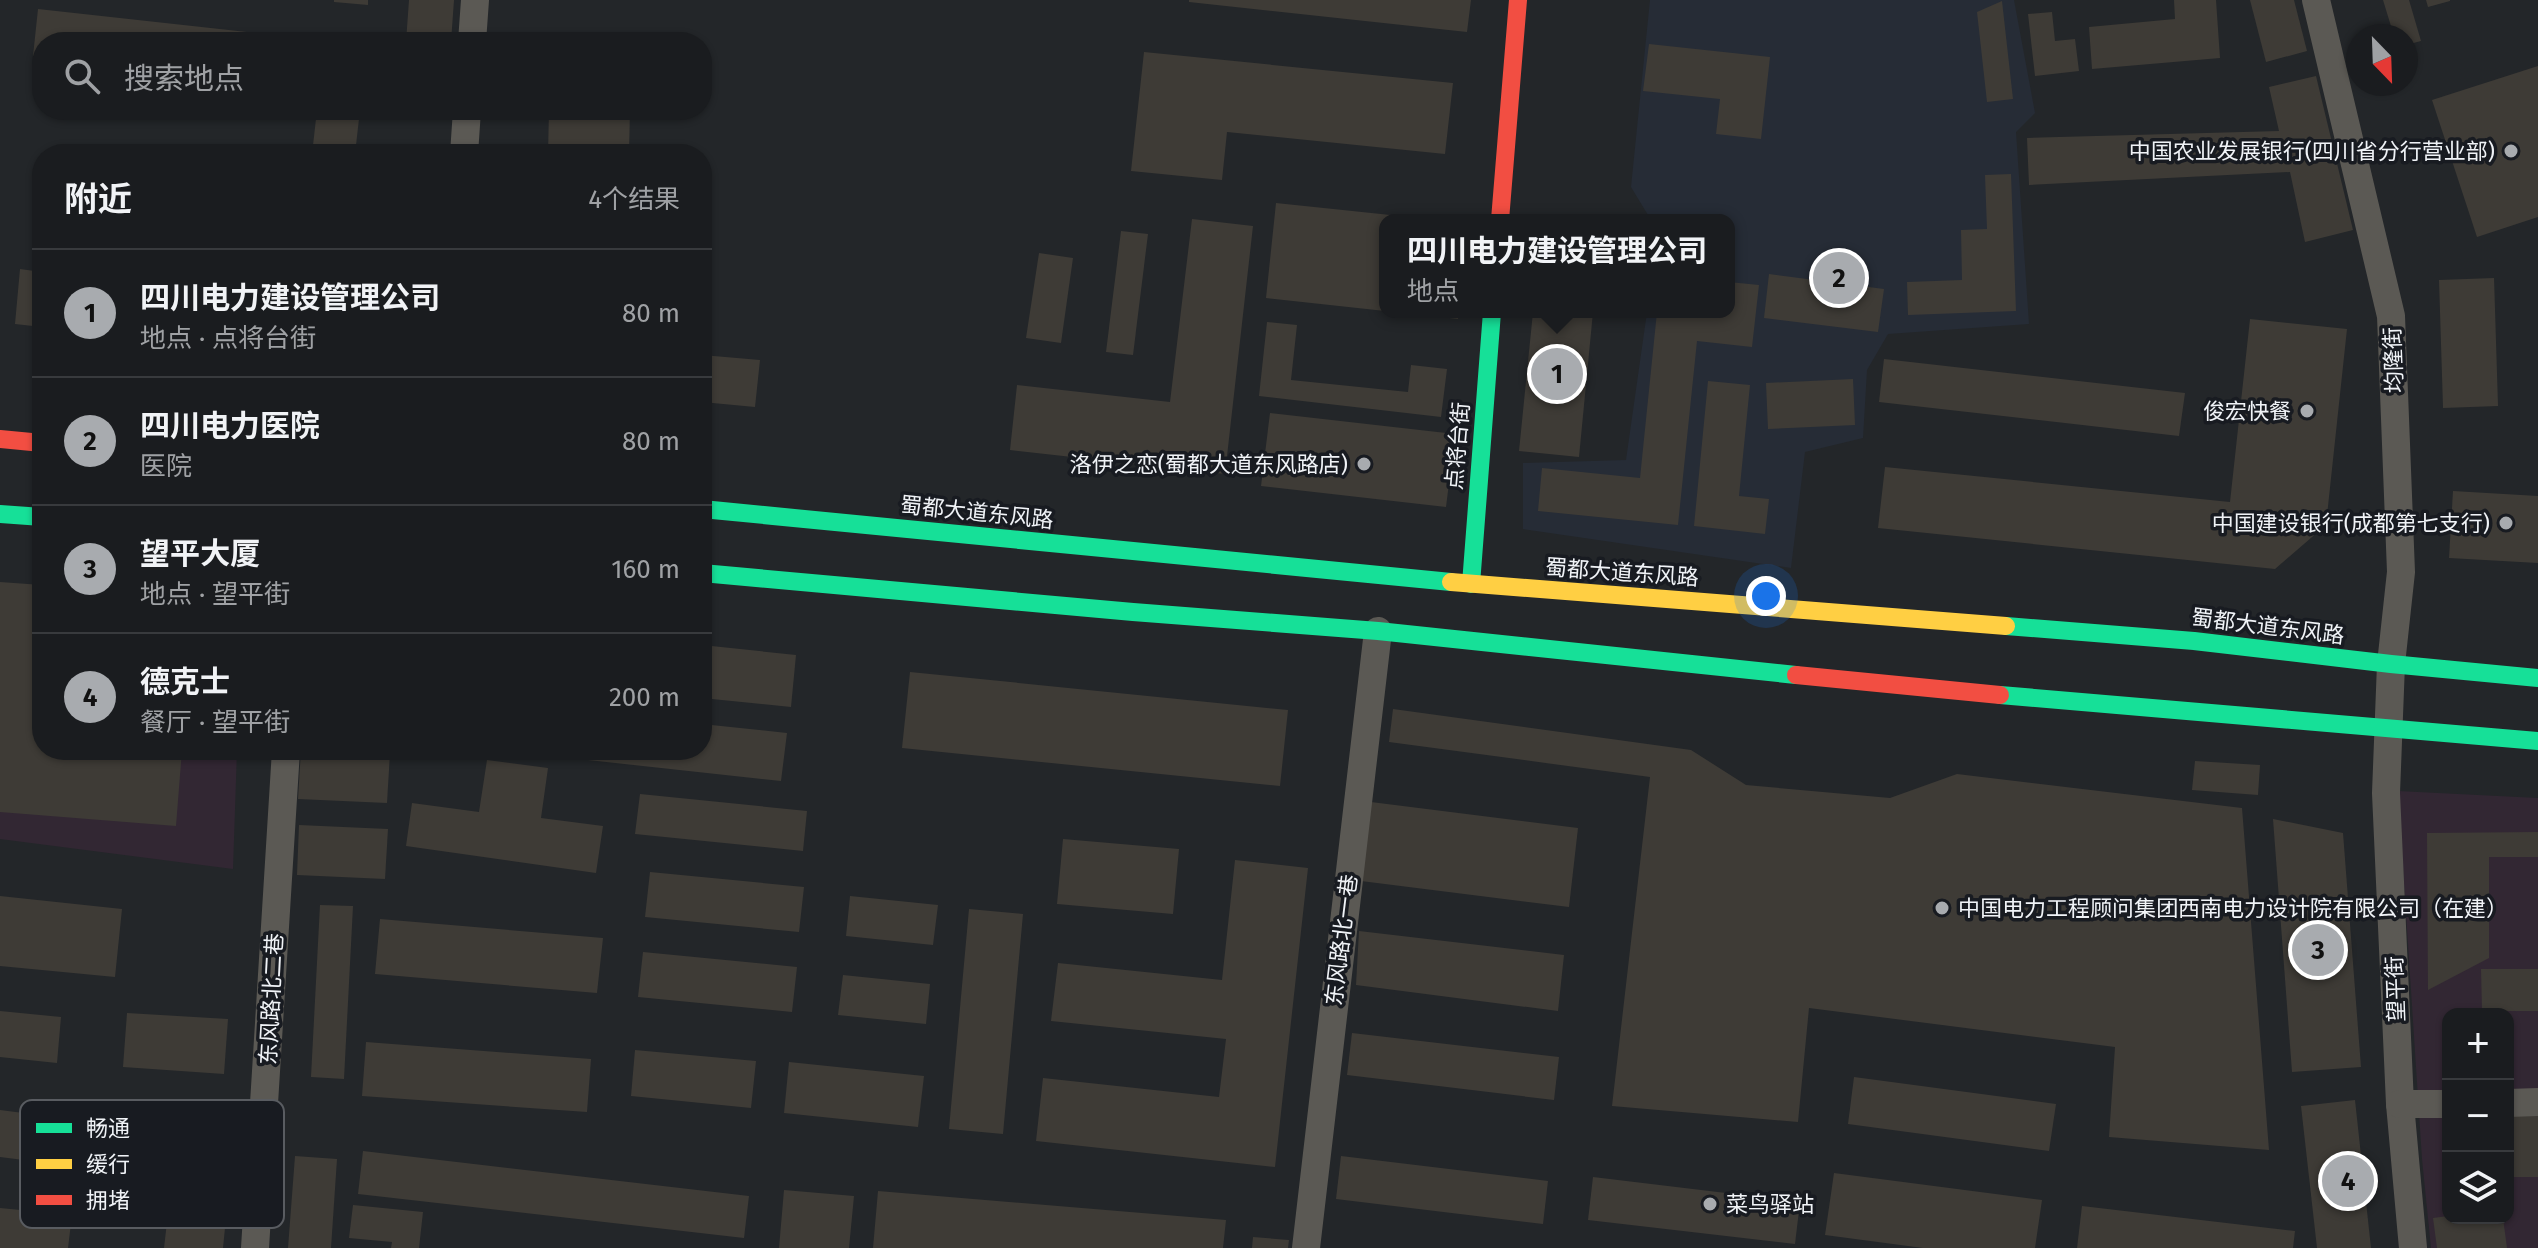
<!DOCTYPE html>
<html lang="zh">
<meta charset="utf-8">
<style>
body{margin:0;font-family:"Fira Sans","Noto Sans SC",sans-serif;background:#232528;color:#f1f3f6}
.controls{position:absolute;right:24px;bottom:24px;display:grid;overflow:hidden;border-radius:16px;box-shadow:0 2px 6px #0004}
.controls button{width:72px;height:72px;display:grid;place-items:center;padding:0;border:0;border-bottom:2px solid #383a3d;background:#1a1c1f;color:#f1f3f6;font:40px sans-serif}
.compass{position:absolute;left:2346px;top:24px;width:72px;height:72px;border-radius:50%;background:#1a1c1f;box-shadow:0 2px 6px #0004;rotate:157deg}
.you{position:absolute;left:1766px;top:596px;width:28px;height:28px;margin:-20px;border:6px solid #fff;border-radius:50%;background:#1a73e8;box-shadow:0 0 0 12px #1a73e833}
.badge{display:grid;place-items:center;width:52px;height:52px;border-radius:50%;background:#a8abaf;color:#111;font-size:26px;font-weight:700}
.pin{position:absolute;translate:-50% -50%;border:4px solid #fff;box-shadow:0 2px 8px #0006}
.popup{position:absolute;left:1379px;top:214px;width:356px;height:104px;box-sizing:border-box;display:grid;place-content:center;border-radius:16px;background:#1a1c1f;filter:drop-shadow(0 2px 6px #0005);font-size:26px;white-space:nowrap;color:#9fa1a4}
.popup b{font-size:30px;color:#f1f3f6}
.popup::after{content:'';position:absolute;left:50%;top:100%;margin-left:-16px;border:16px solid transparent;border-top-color:#1a1c1f}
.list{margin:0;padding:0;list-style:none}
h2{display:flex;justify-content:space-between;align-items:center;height:104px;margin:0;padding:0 32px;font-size:34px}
h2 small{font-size:26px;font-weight:400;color:#9fa1a4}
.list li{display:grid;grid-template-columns:52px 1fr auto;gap:24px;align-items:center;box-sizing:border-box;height:128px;padding:0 32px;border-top:2px solid #383a3d}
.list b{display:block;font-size:30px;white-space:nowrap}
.list p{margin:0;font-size:26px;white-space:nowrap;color:#9fa1a4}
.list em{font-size:26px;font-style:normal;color:#9fa1a4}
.icon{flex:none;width:44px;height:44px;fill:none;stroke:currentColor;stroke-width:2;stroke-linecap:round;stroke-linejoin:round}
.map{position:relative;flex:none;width:2538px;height:1248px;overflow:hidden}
.search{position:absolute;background:#1a1c1f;box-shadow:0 2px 6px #0004;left:32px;top:32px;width:680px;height:88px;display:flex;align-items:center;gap:20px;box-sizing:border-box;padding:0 28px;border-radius:32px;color:#9fa1a4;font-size:30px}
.panel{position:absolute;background:#1a1c1f;box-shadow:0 2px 6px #0004;left:32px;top:144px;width:680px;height:616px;border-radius:32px}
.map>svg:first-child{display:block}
</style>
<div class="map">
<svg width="2538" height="1248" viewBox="0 0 2538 1248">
<rect width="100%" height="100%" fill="#232629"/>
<g fill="#322733" fill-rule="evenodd">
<polygon points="0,589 42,750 237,750 233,869 0,839"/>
<path d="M2398,791l140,7v450h-107l-9,-89zM2448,1014h60v204h-60z"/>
</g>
<polygon fill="#262c36" points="1650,0 2014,0 2035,113 2016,132 2029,324 1888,334 1867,370 1863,438 1805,452 1791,568 1523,529 1523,463 1626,460 1647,312 1729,312 1729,220 1651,220 1631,187"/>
<g fill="#3e3b36">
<polygon points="334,0 368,0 368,5 334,2"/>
<polygon points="409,0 454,0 451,42 406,42"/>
<polygon points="1189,0 1471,0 1467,32 1189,2"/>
<polygon points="2174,0 2216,0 2220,58 2092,69 2089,27 2175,19"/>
<polygon points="2250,0 2294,0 2307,51 2266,62"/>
<polygon points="2383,0 2409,0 2421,41 2406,45 2406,36 2394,36"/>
<polygon points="2426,0 2450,0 2450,1 2428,7"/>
<polygon points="2002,1 2013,99 1987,102 1977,12"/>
<polygon points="38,9 321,40 321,42 42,42 42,57 33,56"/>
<polygon points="2052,12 2055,41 2075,39 2079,71 2035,76 2028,14"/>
<polygon points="1649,44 1770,57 1761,139 1716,134 1720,99 1643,91"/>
<polygon points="1144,52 1453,83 1445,154 1227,132 1222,180 1131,171"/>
<polygon points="2538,66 2538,217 2477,237 2432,100"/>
<polygon points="2316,76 2353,230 2305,242 2290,172 2029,185 2027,138 2279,131 2269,87"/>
<polygon points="317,110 360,110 355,154 312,154"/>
<polygon points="549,110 630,110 629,154 548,154"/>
<polygon points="2011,174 2016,311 1908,315 1907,282 1962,280 1961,230 1987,229 1985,175"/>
<polygon points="1276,203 1419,218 1419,220 1385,220 1385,311 1266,298"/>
<polygon points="1192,219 1253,226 1225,474 1010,450 1017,385 1170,402"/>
<polygon points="1121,231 1148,234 1133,355 1106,352"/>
<polygon points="1039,253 1073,258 1061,343 1026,338"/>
<polygon points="20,269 42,272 42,327 15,324"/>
<polygon points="1769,274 1884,289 1878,332 1764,318"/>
<polygon points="2494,278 2498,406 2443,408 2439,280"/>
<polygon points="1729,282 1759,285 1752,347 1697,341 1678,525 1538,511 1542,468 1640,478 1657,312 1729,312"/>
<polygon points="1415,312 1459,312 1458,319 1414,314"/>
<polygon points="1533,312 1593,312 1579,457 1519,451"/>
<polygon points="2250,319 2347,329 2326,525 2275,569 1878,528 1885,467 2230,502"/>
<polygon points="1267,322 1297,325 1291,380 1408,392 1411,365 1447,369 1441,417 1259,396"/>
<polygon points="702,355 760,360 755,407 702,402"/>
<polygon points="1884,359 2185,393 2179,436 1879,402"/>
<polygon points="1853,379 1855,425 1768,429 1766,383"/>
<polygon points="1708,381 1750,385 1739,496 1769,499 1765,534 1694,526"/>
<polygon points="1270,413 1455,434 1446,507 1261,486"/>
<polygon points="2453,491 2538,496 2538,563 2449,558"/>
<polygon points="0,582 42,585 42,750 182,750 176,826 0,812"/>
<polygon points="702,645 796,655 791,707 702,698"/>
<polygon points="910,672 1288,710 1280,786 902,748"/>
<polygon points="1393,709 1691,750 1746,785 1890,798 1957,774 2242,808 2269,1150 2109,1137 2115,1047 1809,1008 1798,1122 1612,1106 1650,777 1389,742"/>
<polygon points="702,724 787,733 781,781 551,756 552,750 702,750"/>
<polygon points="301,750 390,753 387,803 298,799"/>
<polygon points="487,760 548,768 541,818 603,826 596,873 406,846 412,803 479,812"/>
<polygon points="2195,761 2260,765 2258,795 2192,790"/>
<polygon points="640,794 807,811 803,851 635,834"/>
<polygon points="1371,802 1578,828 1569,907 1361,881"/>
<polygon points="2273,819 2343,833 2361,1067 2292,1072"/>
<polygon points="299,825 388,829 385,879 297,875"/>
<polygon points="2538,832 2538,857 2489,857 2489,958 2428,990 2427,833"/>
<polygon points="1063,839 1179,849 1173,914 1057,904"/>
<polygon points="1235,860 1308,868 1275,1167 1036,1141 1043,1078 1219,1097 1226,1039 1051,1021 1058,963 1222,980"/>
<polygon points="650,872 804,887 799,932 645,917"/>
<polygon points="0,896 122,909 115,977 0,966"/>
<polygon points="850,896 938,905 933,945 846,936"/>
<polygon points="320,905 353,906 344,1079 311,1077"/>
<polygon points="969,909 1023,914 1003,1134 949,1129"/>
<polygon points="380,919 603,938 597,993 375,974"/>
<polygon points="1359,931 1564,955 1558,1011 1356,985"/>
<polygon points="643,952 797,967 792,1012 638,997"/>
<polygon points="2481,969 2538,969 2538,1011 2482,1011"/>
<polygon points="843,975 930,984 926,1024 838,1015"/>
<polygon points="0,1011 61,1017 57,1063 0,1057"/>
<polygon points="127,1013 228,1019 224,1074 123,1067"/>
<polygon points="1352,1033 1559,1057 1554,1100 1347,1075"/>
<polygon points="366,1042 591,1059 587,1112 362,1096"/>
<polygon points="635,1050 756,1061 751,1108 631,1096"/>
<polygon points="789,1062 924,1076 918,1127 784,1113"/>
<polygon points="1854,1077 2056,1104 2049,1151 1848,1124"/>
<polygon points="2355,1100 2371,1248 2317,1248 2301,1106"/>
<polygon points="0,1110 203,1136 197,1182 0,1157"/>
<rect x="2508" y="1112" width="30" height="65"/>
<polygon points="363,1151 749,1196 744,1238 358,1194"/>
<polygon points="295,1156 337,1159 331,1248 288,1248"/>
<polygon points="1341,1156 1548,1181 1543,1224 1336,1199"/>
<polygon points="1834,1173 2042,1200 2035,1248 1923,1248 1825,1235"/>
<polygon points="1593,1177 1800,1202 1795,1244 1588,1220"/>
<polygon points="784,1190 854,1196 849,1248 779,1248"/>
<polygon points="878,1191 1226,1220 1223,1248 873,1248"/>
<polygon points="353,1205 423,1212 419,1248 391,1248 392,1242 349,1238"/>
<polygon points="2082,1206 2295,1231 2293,1248 2077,1248"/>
<polygon points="0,1208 72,1215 68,1248 0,1248"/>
<polygon points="2448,1216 2448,1218 2503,1218 2507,1248 2437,1248 2433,1218"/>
<polygon points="167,1222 225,1228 223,1248 164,1248"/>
<polygon points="1253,1237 1289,1240 1288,1248 1252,1248"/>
</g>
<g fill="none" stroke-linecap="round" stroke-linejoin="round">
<g stroke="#5b5954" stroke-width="28">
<polyline points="2316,0 2391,316 2401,572 2391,664 2386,793 2400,1104 2413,1248"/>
<polyline points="472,42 475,0"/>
<polyline points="464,154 467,110"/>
<polyline points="2508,1103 2538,1102"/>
<polyline points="2400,1104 2448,1104"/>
<polyline points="255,1248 286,750"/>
<polyline points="1306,1248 1378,631"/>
</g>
<g stroke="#16e098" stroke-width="18">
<polyline points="702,509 1451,582"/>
<polyline points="0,514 42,517"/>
<polyline points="702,573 1133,612 1378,631 1796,675"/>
<polyline points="1471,584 1492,312"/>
<polyline points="2006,626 2194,641 2391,664 2538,678"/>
<polyline points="2000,695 2538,741"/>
</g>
<polyline stroke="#ffcf43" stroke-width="18" points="1451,582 2006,626"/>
<g stroke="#f24e42" stroke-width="18">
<polyline points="1500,220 1518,0"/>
<polyline points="0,439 42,443"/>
<polyline points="1796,675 2000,695"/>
</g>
</g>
<g fill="#a8abaf" stroke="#181b21" stroke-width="3">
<circle cx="2511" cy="151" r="8"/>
<circle cx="2307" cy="411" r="8"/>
<circle cx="1364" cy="464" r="8"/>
<circle cx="2506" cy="523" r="8"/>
<circle cx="1942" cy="908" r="8"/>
<circle cx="1710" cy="1204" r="8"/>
</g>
<g text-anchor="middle" stroke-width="7" stroke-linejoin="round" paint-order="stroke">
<g font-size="22" fill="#f0f3f7" stroke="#181b21" text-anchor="end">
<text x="2495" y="159">中国农业发展银行(四川省分行营业部)</text>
<text x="2291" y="419">俊宏快餐</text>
<text x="1348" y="472">洛伊之恋(蜀都大道东风路店)</text>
<text x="2490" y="531">中国建设银行(成都第七支行)</text>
<text x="1958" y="916" text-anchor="start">中国电力工程顾问集团西南电力设计院有限公司（在建）</text>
<text x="1726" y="1212" text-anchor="start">菜鸟驿站</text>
</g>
<g font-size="22" fill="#f0f3f7" stroke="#181b21">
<text transform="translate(2393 360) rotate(-92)" y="8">均隆街</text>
<text transform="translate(1457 446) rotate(-85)" y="8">点将台街</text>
<text transform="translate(977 512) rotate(6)" y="8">蜀都大道东风路</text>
<text transform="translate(1622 572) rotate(4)" y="8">蜀都大道东风路</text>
<text transform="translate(2268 626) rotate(7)" y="8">蜀都大道东风路</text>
<text transform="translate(1341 940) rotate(-83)" y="8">东风路北一巷</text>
<text transform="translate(2395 989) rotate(-92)" y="8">望平街</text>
<text transform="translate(271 999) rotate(-87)" y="8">东风路北二巷</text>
</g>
</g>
<rect x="20" y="1100" width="264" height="128" rx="12" fill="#181b21" stroke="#595c61" stroke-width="2"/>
<rect x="36" y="1123" width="36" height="10" fill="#16e098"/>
<rect x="36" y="1159" width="36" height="10" fill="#ffcf43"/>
<rect x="36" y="1195" width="36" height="10" fill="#f24e42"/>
<g font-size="22" fill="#f0f3f7">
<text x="86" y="1136">畅通</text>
<text x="86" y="1172">缓行</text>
<text x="86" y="1208">拥堵</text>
</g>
</svg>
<div class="controls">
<button>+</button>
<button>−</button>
<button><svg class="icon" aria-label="layers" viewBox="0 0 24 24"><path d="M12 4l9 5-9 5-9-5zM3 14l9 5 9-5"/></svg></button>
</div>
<svg class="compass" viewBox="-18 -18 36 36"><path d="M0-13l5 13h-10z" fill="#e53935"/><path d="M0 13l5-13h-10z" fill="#9fa1a4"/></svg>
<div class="you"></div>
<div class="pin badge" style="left:1557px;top:374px">1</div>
<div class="popup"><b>四川电力建设管理公司</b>地点</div>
<div class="pin badge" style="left:1839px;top:278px">2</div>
<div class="pin badge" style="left:2318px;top:950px">3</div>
<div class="pin badge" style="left:2348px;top:1181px">4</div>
<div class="search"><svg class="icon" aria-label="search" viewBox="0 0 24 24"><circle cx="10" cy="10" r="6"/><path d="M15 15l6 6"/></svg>搜索地点</div>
<section class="panel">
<h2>附近<small>4个结果</small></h2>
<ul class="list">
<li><span class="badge">1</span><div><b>四川电力建设管理公司</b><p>地点 · 点将台街</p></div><em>80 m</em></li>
<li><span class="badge">2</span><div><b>四川电力医院</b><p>医院</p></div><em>80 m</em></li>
<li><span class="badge">3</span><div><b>望平大厦</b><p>地点 · 望平街</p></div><em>160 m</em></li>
<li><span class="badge">4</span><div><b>德克士</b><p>餐厅 · 望平街</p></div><em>200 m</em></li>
</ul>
</section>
</div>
